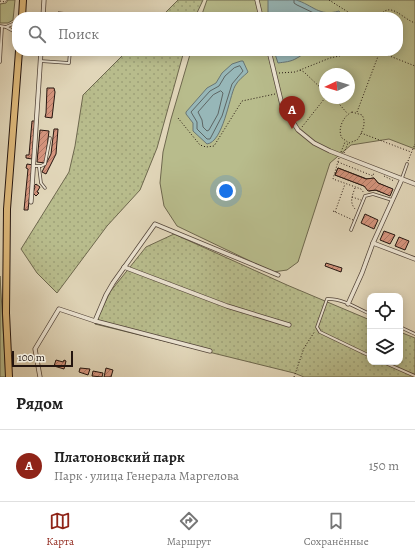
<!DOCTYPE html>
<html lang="ru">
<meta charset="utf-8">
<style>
body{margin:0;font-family:Alegreya,serif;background:#f6f6f6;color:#222}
.controls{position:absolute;right:12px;bottom:12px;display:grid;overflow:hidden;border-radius:8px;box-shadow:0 2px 10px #0003}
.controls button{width:36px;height:36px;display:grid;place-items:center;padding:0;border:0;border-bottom:1px solid #e0e0e0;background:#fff;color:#222;font:20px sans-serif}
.compass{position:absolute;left:319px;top:68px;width:36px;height:36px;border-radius:50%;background:#fff;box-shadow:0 2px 10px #0003;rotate:266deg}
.scale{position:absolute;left:12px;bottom:10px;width:61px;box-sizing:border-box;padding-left:4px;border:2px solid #24150f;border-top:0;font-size:11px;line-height:14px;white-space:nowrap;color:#24150f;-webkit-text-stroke:3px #ece4d2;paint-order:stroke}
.you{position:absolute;left:226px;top:191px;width:14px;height:14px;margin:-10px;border:3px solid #fff;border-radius:50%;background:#1a73e8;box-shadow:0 0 0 6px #1a73e833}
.badge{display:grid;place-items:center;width:26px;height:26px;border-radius:50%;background:#8f2418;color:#fff;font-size:13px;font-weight:700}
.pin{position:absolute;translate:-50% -33px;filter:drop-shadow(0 1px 2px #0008)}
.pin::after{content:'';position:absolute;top:21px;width:14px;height:12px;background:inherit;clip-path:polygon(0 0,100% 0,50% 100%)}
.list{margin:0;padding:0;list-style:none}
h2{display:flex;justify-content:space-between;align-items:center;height:52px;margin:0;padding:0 16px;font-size:17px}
h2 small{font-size:13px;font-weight:400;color:#767676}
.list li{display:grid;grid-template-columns:26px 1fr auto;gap:12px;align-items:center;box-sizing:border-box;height:72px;padding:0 16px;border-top:1px solid #e0e0e0}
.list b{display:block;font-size:15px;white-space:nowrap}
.list p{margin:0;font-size:13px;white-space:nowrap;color:#767676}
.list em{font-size:13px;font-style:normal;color:#767676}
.icon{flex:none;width:22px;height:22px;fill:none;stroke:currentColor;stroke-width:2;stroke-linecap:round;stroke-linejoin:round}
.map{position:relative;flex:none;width:415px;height:377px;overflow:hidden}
.search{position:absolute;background:#fff;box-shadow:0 2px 10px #0003;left:12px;right:12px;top:12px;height:44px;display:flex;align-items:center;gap:10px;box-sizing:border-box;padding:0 14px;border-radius:16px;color:#767676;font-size:15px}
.sheet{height:124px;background:#fff}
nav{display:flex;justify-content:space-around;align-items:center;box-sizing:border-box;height:56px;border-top:1px solid #e0e0e0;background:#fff;font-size:11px;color:#767676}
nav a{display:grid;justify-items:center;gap:2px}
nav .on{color:#8f2418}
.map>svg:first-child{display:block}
</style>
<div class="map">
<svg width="415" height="377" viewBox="0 0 415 377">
<defs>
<pattern id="garden-dots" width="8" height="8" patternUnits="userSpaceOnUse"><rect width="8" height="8" fill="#b8bc8c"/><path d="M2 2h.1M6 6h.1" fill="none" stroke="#9ea178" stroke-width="1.8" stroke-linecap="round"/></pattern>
<pattern id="building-hatch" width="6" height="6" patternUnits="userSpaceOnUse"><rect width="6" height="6" fill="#d5947d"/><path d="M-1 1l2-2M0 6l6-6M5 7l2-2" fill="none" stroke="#ad7865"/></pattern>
</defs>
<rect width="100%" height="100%" fill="#e1d6b9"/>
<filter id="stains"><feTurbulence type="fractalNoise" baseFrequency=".005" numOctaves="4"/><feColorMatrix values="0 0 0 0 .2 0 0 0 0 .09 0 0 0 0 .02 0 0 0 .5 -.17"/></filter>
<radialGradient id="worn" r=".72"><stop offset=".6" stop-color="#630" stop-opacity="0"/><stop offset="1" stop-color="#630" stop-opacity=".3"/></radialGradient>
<g fill="#b8bc8c" stroke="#6e684e" fill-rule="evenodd">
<polygon points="8,0 15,0 13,20 8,23 0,23 0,4 6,3"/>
<path d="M207,0h208v149l-26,-10 -38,6 -21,18 -32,99 -11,8 -14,2 -96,-46 -13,-20 -4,-23 3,-31 8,-33 20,-68h207v-34h-197zM325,74h24v24h-24z"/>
<polygon points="0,276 6,377 0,377"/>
</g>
<g fill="url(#garden-dots)" stroke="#6e684e">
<polygon points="178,0 203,0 195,17 161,17"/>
<polygon points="127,51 184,51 157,148 140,190 107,226 57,293 37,273 21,249 69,172 75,146 83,95"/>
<polygon points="174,234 287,285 370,320 370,362 400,362 400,332 415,338 415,377 304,377 294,373 95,324 110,292 146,247"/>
</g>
<g fill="#97b7b8" stroke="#697674">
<path d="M268,0c7,0 21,0 28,0 17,5 23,17 43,11l4,6h-75z"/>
<path d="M274,51h37c-7,1 -8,4 -14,7 -6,4 -13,4 -19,5z"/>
<path d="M241,61h2l5,11c-4,4 -10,8 -13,14 -6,12 -12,56 -28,58l-14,-13v-8l-7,-9v-2l21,-24 9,-5 6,-10 10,-9z"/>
</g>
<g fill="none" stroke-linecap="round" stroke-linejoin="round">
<g stroke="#5e6664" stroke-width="1">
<polyline points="294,0 294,3 297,5 318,15 328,17"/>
<polygon points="240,66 243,71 232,84 222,116 210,139 207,139 197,129 197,122 191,112 210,91 219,86 225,76 234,68"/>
<polygon points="221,91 223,93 218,114 209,130 207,131 203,127 202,120 198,112 213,95"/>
</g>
</g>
<g fill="url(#building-hatch)" stroke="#24150f">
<polygon points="58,12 116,17 57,17"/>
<polygon points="47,88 54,88 55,92 52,118 45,117 46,113"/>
<polygon points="32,121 35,121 32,159 26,158 26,155 29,155"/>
<polygon points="54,129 58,129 56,154 46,174 42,172 51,154"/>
<polygon points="40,130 49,131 45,163 37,162"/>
<polygon points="27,164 33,165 28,210 24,210 28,169 26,168"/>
<polygon points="338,168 367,179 374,178 378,183 392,189 389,195 375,190 369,191 364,186 335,175"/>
<polygon points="338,168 366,179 374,178 378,183 393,189 390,196 376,190 368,191 364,186 335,175"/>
<polygon points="36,184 40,187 37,192 39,193 36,196 33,193 35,187 34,186"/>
<polygon points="365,214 378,220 374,229 361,223"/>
<polygon points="384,231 395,235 390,244 380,240"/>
<polygon points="399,237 409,241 405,250 395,246"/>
<polygon points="326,263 342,268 341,272 325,266"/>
<polygon points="56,360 63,362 64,360 66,361 64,369 54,366"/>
<polygon points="80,368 90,369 88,375 79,372"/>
<polygon points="106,368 113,370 111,377 104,377"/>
<polygon points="93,371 103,373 102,377 92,376"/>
</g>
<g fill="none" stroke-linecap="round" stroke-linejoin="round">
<g stroke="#53453a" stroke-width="3.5">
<g id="service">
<polyline points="0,26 6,27 17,33"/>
<polyline points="6,27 17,22"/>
<polyline points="40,61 69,63 70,51"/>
<polyline points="0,62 2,27"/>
<polyline points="34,166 41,166 45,164 50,138"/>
<polyline points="39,167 41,183 45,188"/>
<polyline points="402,178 407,164"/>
<polyline points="351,230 365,196 373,194 392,200"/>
<path d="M370,314c-13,-6 -29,-16 -43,-15l-10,28 3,5 50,24"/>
<polyline points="400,327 415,334"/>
<polyline points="383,362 415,376"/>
</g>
</g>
<g stroke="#53453a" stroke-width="5">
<g id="minor">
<polyline points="257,0 261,17"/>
<polyline points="43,17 44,0"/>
<polyline points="269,51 282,105 298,130 314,143 330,151 415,184"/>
<polyline points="31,202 41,51"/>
<polyline points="373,243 415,259"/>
<polyline points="124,267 227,306 289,325"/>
<polyline points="348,304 362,273 373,243 402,179"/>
<polyline points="95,321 106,295 113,283 155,224 278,275"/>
<polyline points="40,377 35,349 59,309 95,321 210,351"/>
</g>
</g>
<g stroke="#24150f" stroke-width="8">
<g id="primary">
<polyline points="22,17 23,0"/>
<polyline points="9,377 6,313 7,209 19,51"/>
</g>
</g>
<g stroke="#24150f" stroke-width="1" stroke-dasharray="1 2" stroke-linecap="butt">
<polyline points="329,0 348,12 362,17"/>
<polyline points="0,1 5,2 7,0"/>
<path d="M379,17c11,-17 22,1 36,6"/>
<polyline points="377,51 415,66"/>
<polyline points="300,70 304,72 324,91 325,98 302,127"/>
<polyline points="279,73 295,72 330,58 363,51"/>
<polyline points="334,98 347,113"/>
<path d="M352,112l10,3c5,8 0,18 -5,25l-8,3 -7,-5c-5,-8 1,-22 10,-26z"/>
<polyline points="357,112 380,51"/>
<polyline points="178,118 200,145 206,147 214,146 242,101 275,94"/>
<polyline points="361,133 411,152"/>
<polyline points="341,152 345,142"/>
<polyline points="344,153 348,143"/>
<polyline points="339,158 333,179 361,189 364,193"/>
<polyline points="408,161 415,144"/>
<polyline points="338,162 373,176 374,172"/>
<polyline points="384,176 394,181"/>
<path d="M355,188c-3,8 -6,15 1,22"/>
<polyline points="352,197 361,200"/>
<polyline points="333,211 353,220"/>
<polyline points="335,212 345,184"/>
<polyline points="294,377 304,348 315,331"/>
</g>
<use href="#service" stroke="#ece4d2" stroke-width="2"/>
<use href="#minor" stroke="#ece4d2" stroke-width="3.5"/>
<use href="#primary" stroke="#e0bb7c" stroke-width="6"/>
</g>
<rect width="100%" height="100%" filter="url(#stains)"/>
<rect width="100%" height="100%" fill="url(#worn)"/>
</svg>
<div class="controls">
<button><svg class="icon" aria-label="locate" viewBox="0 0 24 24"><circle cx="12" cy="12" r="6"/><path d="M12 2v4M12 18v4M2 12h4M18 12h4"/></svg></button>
<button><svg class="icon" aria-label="layers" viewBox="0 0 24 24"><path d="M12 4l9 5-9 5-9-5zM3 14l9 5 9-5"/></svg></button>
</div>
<svg class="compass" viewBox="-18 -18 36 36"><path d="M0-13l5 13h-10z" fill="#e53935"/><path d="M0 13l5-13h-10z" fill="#767676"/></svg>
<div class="scale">100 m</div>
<div class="you"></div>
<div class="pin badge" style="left:292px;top:129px">A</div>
<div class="search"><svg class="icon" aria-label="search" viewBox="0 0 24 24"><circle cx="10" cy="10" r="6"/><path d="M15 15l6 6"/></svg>Поиск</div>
</div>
<section class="sheet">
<h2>Рядом<small></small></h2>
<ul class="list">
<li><span class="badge">A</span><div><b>Платоновский парк</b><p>Парк · улица Генерала Маргелова</p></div><em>150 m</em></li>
</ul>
</section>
<nav>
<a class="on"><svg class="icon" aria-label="map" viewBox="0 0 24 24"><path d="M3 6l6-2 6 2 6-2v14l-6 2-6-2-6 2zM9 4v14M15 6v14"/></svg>Карта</a>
<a><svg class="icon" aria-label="directions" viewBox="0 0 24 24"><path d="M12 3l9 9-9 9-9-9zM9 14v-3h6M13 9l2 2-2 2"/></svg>Маршрут</a>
<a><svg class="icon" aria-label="saved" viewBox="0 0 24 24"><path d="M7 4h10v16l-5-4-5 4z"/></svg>Сохранённые</a>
</nav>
